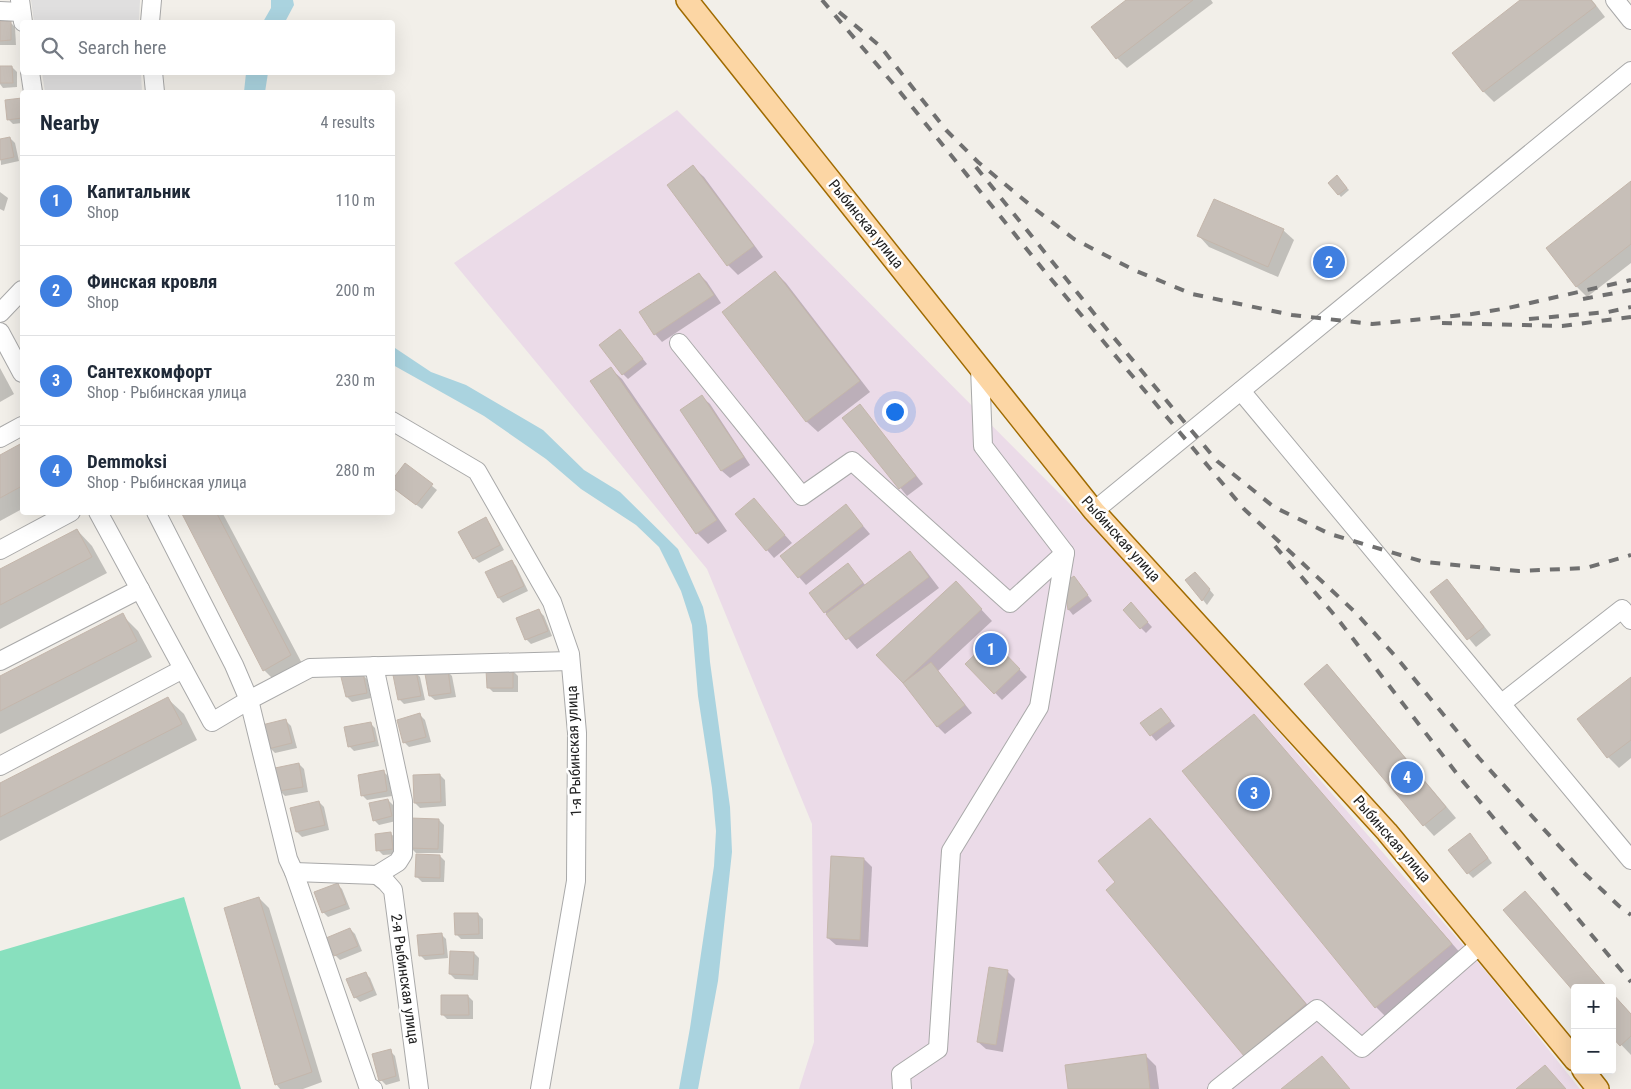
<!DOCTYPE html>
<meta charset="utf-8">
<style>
body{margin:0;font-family:"Roboto Condensed",sans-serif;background:#f6f6f7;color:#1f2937}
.controls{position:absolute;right:15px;bottom:15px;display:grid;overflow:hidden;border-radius:5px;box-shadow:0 5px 20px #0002}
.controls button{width:45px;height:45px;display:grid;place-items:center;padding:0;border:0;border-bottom:1px solid #e0e1e3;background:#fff;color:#1f2937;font:25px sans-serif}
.you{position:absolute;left:894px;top:411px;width:18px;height:18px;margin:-12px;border:4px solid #fff;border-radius:50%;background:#1a73e8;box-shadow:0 0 0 8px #1a73e833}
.badge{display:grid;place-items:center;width:32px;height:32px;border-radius:50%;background:#d93025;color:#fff;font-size:16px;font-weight:700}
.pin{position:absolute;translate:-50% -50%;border:2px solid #fff;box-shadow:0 1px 5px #0006}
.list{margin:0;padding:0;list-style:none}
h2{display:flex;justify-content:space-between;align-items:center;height:65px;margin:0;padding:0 20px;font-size:21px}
h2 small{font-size:16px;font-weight:400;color:#747a83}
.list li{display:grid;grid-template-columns:32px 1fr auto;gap:15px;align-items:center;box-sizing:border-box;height:90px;padding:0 20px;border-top:1px solid #e0e1e3}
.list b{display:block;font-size:19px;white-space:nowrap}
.list p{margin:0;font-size:16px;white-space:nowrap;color:#747a83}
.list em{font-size:16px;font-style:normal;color:#747a83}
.icon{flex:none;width:28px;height:28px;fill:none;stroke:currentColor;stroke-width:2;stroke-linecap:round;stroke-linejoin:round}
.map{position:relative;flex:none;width:1631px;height:1089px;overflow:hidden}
.search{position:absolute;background:#fff;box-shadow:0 5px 20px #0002;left:20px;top:20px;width:375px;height:55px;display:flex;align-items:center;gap:12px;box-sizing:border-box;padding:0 18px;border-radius:5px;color:#747a83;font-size:19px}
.panel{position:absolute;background:#fff;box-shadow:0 5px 20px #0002;left:20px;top:90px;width:375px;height:425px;border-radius:5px}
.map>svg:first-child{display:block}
</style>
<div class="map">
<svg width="1631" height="1089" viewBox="0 0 1631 1089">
<rect width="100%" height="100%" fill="#f2efe9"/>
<g fill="#e0dfdf">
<polygon points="31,0 140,0 139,22 34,22"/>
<polygon points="42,73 141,73 142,92 45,92"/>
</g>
<polygon fill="#ebdbe8" points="677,110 1091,525 1231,677 1488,974 1580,1089 799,1089 814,1042 812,824 707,569 454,263"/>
<polygon fill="#88e0be" points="184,897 241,1089 0,1089 0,951"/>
<g fill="#aad3df">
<polygon points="271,0 293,0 294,5 285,22 263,22 271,8"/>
<polygon points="246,73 268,73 265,92 244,92"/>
<polygon points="392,346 431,372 466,385 543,430 584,470 620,492 678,549 703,607 707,626 710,662 730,807 732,852 718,981 698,1089 679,1089 690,1028 714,866 716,831 712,788 698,696 692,625 681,591 659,547 636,525 581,489 546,459 484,416 393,365"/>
</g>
<g fill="#0003">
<polygon points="1128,0 1211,0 1213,3 1127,68 1117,58"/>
<polygon points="1522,0 1592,0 1605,17 1494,102 1484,92 1454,53"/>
<polygon points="10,22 15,27 16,45 0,45 0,23"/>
<polygon points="0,67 12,67 17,72 17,87 3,88 0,84"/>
<polygon points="22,100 22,123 13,124 8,119 7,101"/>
<polygon points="10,138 15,143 19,161 1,165 0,140"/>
<polygon points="693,167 704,177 763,257 738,275 728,265"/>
<polygon points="1337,177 1349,190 1341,197 1330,183"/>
<polygon points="1631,183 1631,263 1587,297 1577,287 1547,249"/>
<polygon points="0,192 8,198 4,211 0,209"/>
<polygon points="1283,230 1294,240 1278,277 1209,247 1199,236"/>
<polygon points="775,272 786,283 870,392 818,432 807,422 723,312"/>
<polygon points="699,274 707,282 721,303 662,342 655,334"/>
<polygon points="620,330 647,364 628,379 623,374"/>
<polygon points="0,368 14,394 0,402"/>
<polygon points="611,369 622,379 727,531 708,544 697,533 592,382"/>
<polygon points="702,397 710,404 750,465 730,478 722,471 682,411"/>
<polygon points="860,406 923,484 907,496 844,418"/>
<polygon points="22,445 22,509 0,521 0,456"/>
<polygon points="406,465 437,490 422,509 395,489"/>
<polygon points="846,506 870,534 806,585 799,577"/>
<polygon points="761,508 792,543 774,558 767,550"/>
<polygon points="182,512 222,512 306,671 280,686 264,670"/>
<polygon points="485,519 490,524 504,550 479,563 474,558"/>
<polygon points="77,530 92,546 107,573 0,629 0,571"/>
<polygon points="910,553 920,563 939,588 857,649 825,612 848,565 866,586"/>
<polygon points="512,562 516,566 528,591 503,603 499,598"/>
<polygon points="1200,578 1214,595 1207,605 1187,580"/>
<polygon points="1079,583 1092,601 1073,615 1069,610 1066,584"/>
<polygon points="1454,588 1491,635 1476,647 1431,593"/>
<polygon points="966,593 992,621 938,671 972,713 945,734 937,726 904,682 878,655"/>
<polygon points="1136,609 1152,627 1146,633 1141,628"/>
<polygon points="539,611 544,616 552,636 531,644 526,639"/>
<polygon points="122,615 138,631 152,657 0,734 0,677"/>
<polygon points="991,641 1027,677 1002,700 967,664"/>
<polygon points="1327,666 1338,677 1456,818 1434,836 1424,825"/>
<polygon points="447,671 452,676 456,697 435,700 430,696"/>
<polygon points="513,671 518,676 518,692 493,692 488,687"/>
<polygon points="415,672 420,677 425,700 404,704 399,699"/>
<polygon points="362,674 367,679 371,698 352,702 347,697"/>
<polygon points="1631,678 1631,758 1619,768 1608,757 1578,719"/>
<polygon points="168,699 184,714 197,740 0,841 0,785"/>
<polygon points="1161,709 1175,726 1156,741 1142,724"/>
<polygon points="420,715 425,720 431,742 409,747 404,742"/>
<polygon points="1254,716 1462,955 1386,1017 1376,1007"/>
<polygon points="286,721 291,726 297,748 275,753 270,748"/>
<polygon points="370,723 375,728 379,746 354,751 349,746"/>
<polygon points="299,764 304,769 308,792 285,796 280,791"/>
<polygon points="383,771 388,776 392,796 367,800 362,795"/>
<polygon points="440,775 445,780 446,806 420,808 415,803"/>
<polygon points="388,800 393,805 396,821 379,825 374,820"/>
<polygon points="319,802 324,807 329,830 302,837 297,832"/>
<polygon points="439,820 444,825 443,853 416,853 411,848"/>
<polygon points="1150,820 1161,830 1316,1015 1256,1065 1245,1055 1117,882"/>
<polygon points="391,834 396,838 398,854 383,855 378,850"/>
<polygon points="1475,840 1492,863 1473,878 1468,873"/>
<polygon points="440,856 445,861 444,882 422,882 417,877"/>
<polygon points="864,859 872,867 868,947 836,945 828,938"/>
<polygon points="337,884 342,889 350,909 328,917 323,912"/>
<polygon points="1525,893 1536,903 1608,988 1575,988"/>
<polygon points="259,898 269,908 322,1082 303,1089 280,1089 276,1084"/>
<polygon points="478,914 483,919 483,939 461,939 456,934"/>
<polygon points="350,929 355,934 362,951 340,960 335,955"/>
<polygon points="441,934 446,939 448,958 425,960 420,955"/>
<polygon points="474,953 479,958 478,980 455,979 450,974"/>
<polygon points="1007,971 1015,979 1003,1052 986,1049 978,1042"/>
<polygon points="365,973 370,978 377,995 360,1002 355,997"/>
<polygon points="1612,993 1631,1014 1631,1055 1612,1035"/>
<polygon points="468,996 473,1001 473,1019 447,1019 442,1014"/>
<polygon points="390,1051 395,1056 400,1081 386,1085 381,1080"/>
<polygon points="1145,1055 1156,1066 1159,1089 1069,1089"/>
</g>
<g fill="#c7bfb8" stroke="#c4b6ab">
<polygon points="1126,0 1193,0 1116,59 1091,27"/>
<polygon points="1520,0 1591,0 1596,6 1483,92 1452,53"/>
<polygon points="0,21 11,21 11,40 0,41"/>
<polygon points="0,66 12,66 13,83 0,83"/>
<polygon points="22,98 22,118 7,120 5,100"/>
<polygon points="10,137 14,157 0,160 0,139"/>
<polygon points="693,165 754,246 727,266 667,185"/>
<polygon points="1337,175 1347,188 1338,195 1328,183"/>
<polygon points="1631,181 1631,244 1576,287 1546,248"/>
<polygon points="1214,199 1284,229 1268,267 1197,236"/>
<polygon points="775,271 860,381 806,422 722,312"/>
<polygon points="699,273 714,295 654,335 639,312"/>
<polygon points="620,329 643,359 622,375 599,345"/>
<polygon points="611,367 717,520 696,534 590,381"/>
<polygon points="702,395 744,457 721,471 680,410"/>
<polygon points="860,404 916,476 899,489 842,418"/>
<polygon points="22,443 22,486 0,498 0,455"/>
<polygon points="405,463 433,484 416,505 392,487 392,480"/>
<polygon points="754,498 785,535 766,551 735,514"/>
<polygon points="846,504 863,526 798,578 780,556"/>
<polygon points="181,512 216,512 291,655 263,671"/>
<polygon points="486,517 500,545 473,559 458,532"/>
<polygon points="77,529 92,557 0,605 0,569"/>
<polygon points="910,551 929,577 846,640 826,614"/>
<polygon points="512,560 524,586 498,598 485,572"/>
<polygon points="848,563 863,583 824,613 809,593"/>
<polygon points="1195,572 1210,589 1202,601 1185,580"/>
<polygon points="1074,576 1088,595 1068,610 1064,583"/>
<polygon points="1447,579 1484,627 1467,640 1430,592"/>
<polygon points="956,581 982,609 903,683 876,655"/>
<polygon points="1131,602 1148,622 1140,629 1123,610"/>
<polygon points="539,609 548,631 525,640 516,618"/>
<polygon points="123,613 137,641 0,711 0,676"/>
<polygon points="991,639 1020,669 994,694 965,664"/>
<polygon points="931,662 965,705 937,727 903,683"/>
<polygon points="1327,664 1446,807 1423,826 1304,684"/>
<polygon points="448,670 451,693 429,696 425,674"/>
<polygon points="486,670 513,670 513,688 487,688"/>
<polygon points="416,671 421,696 398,700 393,675"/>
<polygon points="363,673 367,693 346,697 341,677"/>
<polygon points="1631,677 1631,740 1607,758 1577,719"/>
<polygon points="168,697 182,724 0,817 0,783"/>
<polygon points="1161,708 1171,721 1150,736 1140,723"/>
<polygon points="420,713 426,737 403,743 397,720"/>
<polygon points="1254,714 1452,944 1375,1008 1182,771"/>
<polygon points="286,719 292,743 268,749 262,725"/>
<polygon points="371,722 375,741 348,747 344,727"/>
<polygon points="299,763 303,787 279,791 275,768"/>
<polygon points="384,770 387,791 361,796 358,775"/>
<polygon points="440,774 441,802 414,803 413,775"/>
<polygon points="388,799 392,816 373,821 369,803"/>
<polygon points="319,801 325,825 296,832 290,808"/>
<polygon points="410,818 439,819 438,849 409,848"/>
<polygon points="1150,818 1306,1004 1244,1056 1106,890 1115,882 1098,861"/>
<polygon points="391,832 393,849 376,851 375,834"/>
<polygon points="1470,833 1488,858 1467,874 1448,850"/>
<polygon points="416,854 440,855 440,878 415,877"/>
<polygon points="831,856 864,858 860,940 827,938"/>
<polygon points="338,883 346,904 322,913 314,892"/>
<polygon points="1525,891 1608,988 1575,988 1575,993 1503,910"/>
<polygon points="259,897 312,1072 275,1085 224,908"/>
<polygon points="454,913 478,913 479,934 455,935"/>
<polygon points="350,928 358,946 334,956 326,938"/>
<polygon points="442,933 444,954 419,956 417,935"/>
<polygon points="450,951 474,952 473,975 449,974"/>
<polygon points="989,967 1008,970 996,1045 977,1042"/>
<polygon points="366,972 373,990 354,998 346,979"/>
<polygon points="1612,993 1631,1014 1631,1036 1620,1046 1612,1037"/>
<polygon points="441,995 468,995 469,1015 441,1015"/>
<polygon points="391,1049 396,1076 379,1081 372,1054"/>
<polygon points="1146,1054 1150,1089 1068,1089 1065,1065"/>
<polygon points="1322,1056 1350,1089 1281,1089"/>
<polygon points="1545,1065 1566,1089 1516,1089"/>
</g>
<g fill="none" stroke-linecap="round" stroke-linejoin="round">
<g stroke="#a9a9a9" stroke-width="20">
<g id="minor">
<polyline points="20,0 23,22"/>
<polyline points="1615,0 1631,20"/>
<polyline points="0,11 21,12"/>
<polyline points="150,22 152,0"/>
<polyline points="30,72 33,92"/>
<polyline points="153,72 155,92"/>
<polyline points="0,313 22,290"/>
<polyline points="0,332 22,373"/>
<polyline points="679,343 802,496 852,461 1010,603 1065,553"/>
<polyline points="1241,391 1631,860"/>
<polyline points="392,421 477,471 552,602 570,654 577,733 576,881 540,1089"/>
<polyline points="0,438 22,426"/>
<polyline points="1094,511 1631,71"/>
<polyline points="98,512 212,722 249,700 288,859 294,872 368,1086 373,1089"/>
<polyline points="156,512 234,665 249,700 310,668 570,661"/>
<polyline points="0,550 71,512"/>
<polyline points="0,661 140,589"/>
<polyline points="1502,703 1622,609 1631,620"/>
<polyline points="0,766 183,669"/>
<polyline points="294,872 377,875 398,862 403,854 403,801 374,666"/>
<polyline points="377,875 386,882 393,890 419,1089"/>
<polyline points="902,1089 901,1074 938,1049 951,851 1039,707 1065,553 983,446 980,367"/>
<polyline points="1217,1089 1317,1009 1362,1048 1481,944"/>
</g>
</g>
<g stroke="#a06b00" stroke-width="24">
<g id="major">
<polyline points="687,0 1094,511 1387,832 1575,1060"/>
<polyline points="1583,1070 1598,1089"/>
</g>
</g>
<use href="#minor" stroke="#fff" stroke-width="18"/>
<use href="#major" stroke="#fcd6a4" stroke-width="21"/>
<g stroke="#707070" stroke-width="4" stroke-dasharray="10 10" stroke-linecap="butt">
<polyline points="822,0 896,87 1046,273 1244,509 1355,612 1397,658 1479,758 1581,870 1619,906 1631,915"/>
<polyline points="839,12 880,46 946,130 978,162 1035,209 1074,239 1134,270 1192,294 1292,315 1372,324 1472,314 1508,308 1631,280"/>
<polyline points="976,167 1105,327 1217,461 1274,507 1330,534 1424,562 1519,571 1586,568 1631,555"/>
<polyline points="1583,299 1631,290"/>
<polyline points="1529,319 1608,312 1631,307"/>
<polyline points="1442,323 1562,326 1631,317"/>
<polyline points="1275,546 1337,618 1461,779 1631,982"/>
</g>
</g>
<g text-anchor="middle" stroke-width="5" stroke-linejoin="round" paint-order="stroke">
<g font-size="15" fill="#222" stroke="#fff">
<text transform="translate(866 224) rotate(51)" y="5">Рыбинская улица</text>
<text transform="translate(1121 539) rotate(48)" y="5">Рыбинская улица</text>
<text transform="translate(574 751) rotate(-92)" y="5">1-я Рыбинская улица</text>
<text transform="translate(1392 839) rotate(49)" y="5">Рыбинская улица</text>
<text transform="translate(405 979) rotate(82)" y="5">2-я Рыбинская улица</text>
</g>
</g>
</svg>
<div class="controls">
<button>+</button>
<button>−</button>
</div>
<div class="you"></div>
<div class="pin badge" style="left:991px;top:649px;background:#3f7fe0">1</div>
<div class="pin badge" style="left:1329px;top:262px;background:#3f7fe0">2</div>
<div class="pin badge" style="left:1254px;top:793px;background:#3f7fe0">3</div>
<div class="pin badge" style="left:1407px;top:777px;background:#3f7fe0">4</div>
<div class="search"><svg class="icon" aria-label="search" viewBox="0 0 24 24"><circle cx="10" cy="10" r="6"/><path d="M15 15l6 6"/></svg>Search here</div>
<section class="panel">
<h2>Nearby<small>4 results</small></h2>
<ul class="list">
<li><span class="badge" style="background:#3f7fe0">1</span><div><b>Капитальник</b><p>Shop</p></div><em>110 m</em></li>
<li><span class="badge" style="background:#3f7fe0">2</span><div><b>Финская кровля</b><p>Shop</p></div><em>200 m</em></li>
<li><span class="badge" style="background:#3f7fe0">3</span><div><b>Сантехкомфорт</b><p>Shop · Рыбинская улица</p></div><em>230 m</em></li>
<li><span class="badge" style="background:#3f7fe0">4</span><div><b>Demmoksi</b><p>Shop · Рыбинская улица</p></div><em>280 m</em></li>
</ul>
</section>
</div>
